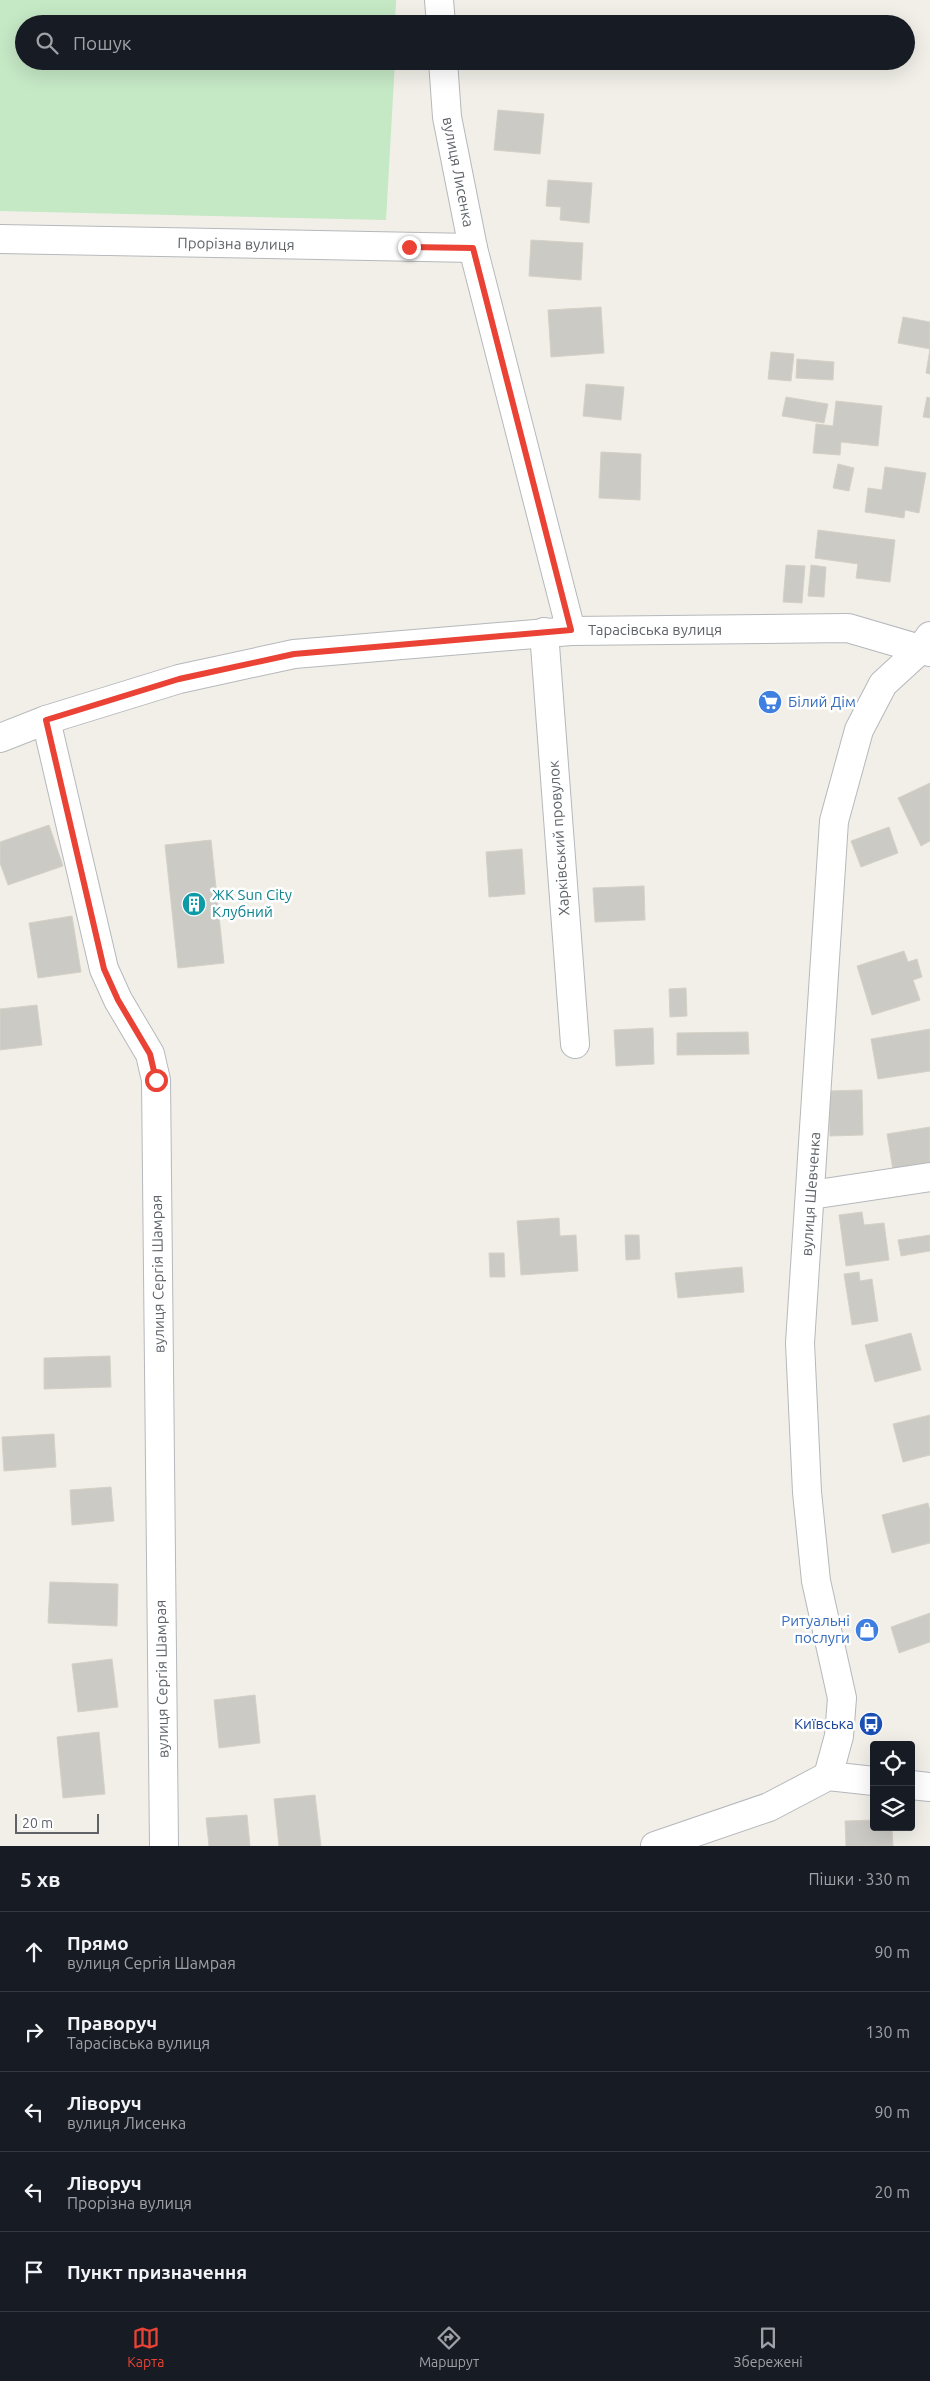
<!DOCTYPE html>
<html lang="uk">
<meta charset="utf-8">
<style>
body{margin:0;font-family:Ubuntu,sans-serif;background:#20242c;color:#f1f3f6}
.controls{position:absolute;right:15px;bottom:15px;display:grid;overflow:hidden;border-radius:5px;box-shadow:0 5px 20px #0002}
.controls button{width:45px;height:45px;display:grid;place-items:center;padding:0;border:0;border-bottom:1px solid #363941;background:#171b24;color:#f1f3f6;font:25px sans-serif}
.scale{position:absolute;left:15px;bottom:12px;width:84px;box-sizing:border-box;padding-left:5px;border:2px solid #5f6368;border-top:0;font-size:14px;line-height:18px;white-space:nowrap;color:#5f6368;-webkit-text-stroke:4px #fff;paint-order:stroke}
.stop{position:absolute;width:15px;height:15px;margin:-11px;border:4px solid #ea4335;border-radius:50%;background:#fff}
.stop.end{background:#ea4335;border-color:#fff;box-shadow:0 1px 5px #0008}
.list{margin:0;padding:0;list-style:none}
h2{display:flex;justify-content:space-between;align-items:center;height:65px;margin:0;padding:0 20px;font-size:21px}
h2 small{font-size:16px;font-weight:400;color:#9ea1a6}
.list li{display:grid;grid-template-columns:32px 1fr auto;gap:15px;align-items:center;box-sizing:border-box;height:80px;padding:0 20px;border-top:1px solid #363941}
.list b{display:block;font-size:19px;white-space:nowrap}
.list p{margin:0;font-size:16px;white-space:nowrap;color:#9ea1a6}
.list em{font-size:16px;font-style:normal;color:#9ea1a6}
.icon{flex:none;width:28px;height:28px;fill:none;stroke:currentColor;stroke-width:2;stroke-linecap:round;stroke-linejoin:round}
.map{position:relative;flex:none;width:930px;height:1846px;overflow:hidden}
.search{position:absolute;background:#171b24;box-shadow:0 5px 20px #0002;left:15px;right:15px;top:15px;height:55px;display:flex;align-items:center;gap:12px;box-sizing:border-box;padding:0 18px;border-radius:28px;color:#9ea1a6;font-size:19px}
.sheet{height:465px;background:#171b24}
nav{display:flex;justify-content:space-around;align-items:center;box-sizing:border-box;height:70px;border-top:1px solid #363941;background:#171b24;font-size:14px;color:#9ea1a6}
nav a{display:grid;justify-items:center;gap:2px}
nav .on{color:#ea4335}
.map>svg:first-child{display:block}
</style>
<div class="map">
<svg width="930" height="1846" viewBox="0 0 930 1846">
<rect width="100%" height="100%" fill="#f1efe8"/>
<polygon fill="#c5e8c5" points="0,0 396,0 395,24 24,24 24,61 395,61 386,220 0,211"/>
<g fill="#cccac5" stroke="#d6d1c6">
<polygon points="498,110 544,114 540,154 494,150"/>
<polygon points="548,180 592,183 589,223 560,220 561,207 546,206"/>
<polygon points="531,240 583,243 581,280 529,276"/>
<polygon points="601,307 604,353 551,357 548,310"/>
<polygon points="903,317 930,322 930,349 898,343"/>
<polygon points="930,349 930,374 926,373"/>
<polygon points="771,352 794,354 791,381 768,379"/>
<polygon points="797,359 834,362 833,380 796,378"/>
<polygon points="586,384 624,387 621,420 583,416"/>
<polygon points="786,397 828,404 824,423 782,416"/>
<polygon points="927,397 930,398 930,418 923,417"/>
<polygon points="836,401 882,406 878,446 841,442 840,455 813,453 816,424 833,426"/>
<polygon points="601,452 641,454 640,500 599,498"/>
<polygon points="838,464 854,468 849,491 833,488"/>
<polygon points="885,467 926,473 919,513 905,510 904,518 865,512 868,488 882,490"/>
<polygon points="818,530 895,540 890,582 856,578 858,564 815,558"/>
<polygon points="786,565 805,566 802,603 783,602"/>
<polygon points="811,565 826,567 824,597 808,596"/>
<polygon points="930,783 930,841 921,846 898,798"/>
<polygon points="49,825 63,866 8,885 0,863 0,842"/>
<polygon points="889,827 898,853 861,867 851,841"/>
<polygon points="211,840 224,963 178,968 165,845"/>
<polygon points="522,849 525,894 489,897 486,852"/>
<polygon points="644,886 645,920 595,922 593,888"/>
<polygon points="72,916 81,972 38,978 29,923"/>
<polygon points="904,951 908,962 917,959 922,977 913,980 920,1000 872,1015 857,966"/>
<polygon points="686,988 687,1016 670,1017 669,989"/>
<polygon points="37,1005 42,1045 0,1050 0,1009"/>
<polygon points="653,1028 654,1064 616,1066 614,1030"/>
<polygon points="930,1029 930,1071 878,1079 871,1039"/>
<polygon points="748,1032 749,1054 677,1055 677,1033"/>
<polygon points="862,1090 863,1135 830,1136 829,1091"/>
<polygon points="930,1127 930,1164 893,1170 887,1134"/>
<polygon points="862,1212 864,1225 884,1223 889,1260 846,1266 839,1215"/>
<polygon points="559,1218 560,1236 576,1235 578,1271 521,1275 517,1221"/>
<polygon points="625,1235 639,1235 640,1259 626,1260"/>
<polygon points="930,1235 930,1251 901,1256 898,1240"/>
<polygon points="489,1253 504,1253 505,1277 490,1277"/>
<polygon points="742,1267 744,1292 678,1298 675,1273"/>
<polygon points="859,1272 860,1281 872,1279 878,1321 852,1325 844,1274"/>
<polygon points="911,1333 921,1370 875,1382 865,1345"/>
<polygon points="110,1356 111,1387 44,1389 44,1358"/>
<polygon points="930,1415 930,1455 903,1462 893,1424"/>
<polygon points="54,1434 56,1467 4,1471 2,1437"/>
<polygon points="111,1487 114,1521 72,1525 70,1490"/>
<polygon points="928,1503 930,1511 930,1543 892,1553 882,1515"/>
<polygon points="50,1582 118,1584 117,1626 48,1623"/>
<polygon points="930,1613 930,1642 899,1653 891,1627"/>
<polygon points="112,1659 118,1707 78,1712 72,1664"/>
<polygon points="255,1695 260,1743 219,1748 214,1700"/>
<polygon points="99,1732 105,1794 63,1798 57,1737"/>
<polygon points="315,1795 321,1846 279,1846 274,1799"/>
<polygon points="247,1815 250,1846 209,1846 206,1818"/>
<polygon points="874,1820 874,1827 892,1827 893,1846 846,1846 845,1821"/>
</g>
<g fill="none" stroke-linecap="round" stroke-linejoin="round">
<g stroke="#b5b8bc" stroke-width="30">
<g id="minor">
<polyline points="439,0 441,24"/>
<polyline points="443,61 447,117 473,248 571,631"/>
<polyline points="0,239 473,248"/>
<polyline points="544,632 575,1044"/>
<polyline points="46,720 104,969 118,1000 150,1054 156,1080 164,1846"/>
<polyline points="0,738 46,720 179,679 294,654 571,631 848,628 930,652"/>
<polyline points="811,1195 930,1177"/>
<polyline points="828,1776 839,1736 842,1698 816,1581 807,1492 800,1343 834,821 859,730 883,684 920,650 930,636"/>
<polyline points="911,1785 930,1787"/>
<polyline points="655,1846 769,1807 828,1776 874,1781"/>
</g>
</g>
<use href="#minor" stroke="#fff" stroke-width="28"/>
</g>
<g fill="none" stroke-linecap="round" stroke-linejoin="round">
<polyline stroke="#ea4335" stroke-width="6" points="156,1080 150,1054 118,1000 104,969 46,720 179,679 294,654 571,630 473,248 409,247"/>
</g>
<defs>
<g id="supermarket-disc" transform="scale(1.25)"><circle r="9.5" fill="#3f7fe0" stroke="#fff"/><path d="M-6-5.5h2.5l.6 2H6L4.5 2H-2.5L-4.4-4H-6ZM-1.5 3.2a1.3 1.3 0 1 0 .1 0ZM3 3.2a1.3 1.3 0 1 0 .1 0Z" fill="#fff"/></g>
<g id="building-disc" transform="scale(1.25)"><circle r="9.5" fill="#0f9aa8" stroke="#fff"/><path d="M-4-6H4V6H1V3H-1V6H-4ZM-2.5-4.3h1.7v1.8h-1.7ZM.8-4.3h1.7v1.8H.8ZM-2.5-1h1.7V.8h-1.7ZM.8-1h1.7V.8H.8Z" fill="#fff"/></g>
<g id="shop-disc" transform="scale(1.25)"><circle r="9.5" fill="#3f7fe0" stroke="#fff"/><path d="M-5-2.5h2.3a2.7 3.5 0 0 1 5.4 0H5L5.5 6h-11ZM-1.5-2.5h3a1.5 2.3 0 0 0-3 0Z" fill="#fff"/></g>
<g id="bus-disc" transform="scale(1.25)"><circle r="9.5" fill="#1a4fb4" stroke="#fff"/><path d="M-5-6H5V4H4V6H2V4H-2V6H-4V4H-5ZM-3.5-4V0h7V-4ZM-3.5 1.2v1.5H-2V1.2ZM2 1.2v1.5H3.5V1.2Z" fill="#fff"/></g>
</defs>
<g fill-rule="evenodd">
<use href="#supermarket-disc" x="770" y="702"/>
<use href="#building-disc" x="194" y="904"/>
<use href="#shop-disc" x="867" y="1630"/>
<use href="#bus-disc" x="871" y="1724"/>
</g>
<g text-anchor="middle" stroke-width="5" stroke-linejoin="round" paint-order="stroke">
<g font-size="15" fill="#5f6368" stroke="#fff">
<text transform="translate(458 172) rotate(79)" y="5">вулиця Лисенка</text>
<text transform="translate(236 244) rotate(1)" y="5">Прорізна вулиця</text>
<text x="655" y="635">Тарасівська вулиця</text>
<text transform="translate(559 838) rotate(-94)" y="5">Харківський провулок</text>
<text transform="translate(811 1194) rotate(-86)" y="5">вулиця Шевченка</text>
<text transform="translate(158 1274) rotate(-91)" y="5">вулиця Сергія Шамрая</text>
<text transform="translate(162 1679) rotate(-91)" y="5">вулиця Сергія Шамрая</text>
</g>
<g font-size="15" fill="#366cbe" stroke="#fff" text-anchor="start">
<text x="788" y="707">Білий Дім</text>
<text x="850" y="1626" text-anchor="end">Ритуальні<tspan x="850" dy="17">послуги</tspan></text>
</g>
<g font-size="15" fill="#0d838f" stroke="#fff" text-anchor="start">
<text x="212" y="900">ЖК Sun City<tspan x="212" dy="17">Клубний</tspan></text>
</g>
<g font-size="15" fill="#164399" stroke="#fff" text-anchor="end">
<text x="854" y="1729">Київська</text>
</g>
</g>
</svg>
<div class="controls">
<button><svg class="icon" aria-label="locate" viewBox="0 0 24 24"><circle cx="12" cy="12" r="6"/><path d="M12 2v4M12 18v4M2 12h4M18 12h4"/></svg></button>
<button><svg class="icon" aria-label="layers" viewBox="0 0 24 24"><path d="M12 4l9 5-9 5-9-5zM3 14l9 5 9-5"/></svg></button>
</div>
<div class="scale">20 m</div>
<div class="stop" style="left:156px;top:1080px"></div>
<div class="stop end" style="left:409px;top:247px"></div>
<div class="search"><svg class="icon" aria-label="search" viewBox="0 0 24 24"><circle cx="10" cy="10" r="6"/><path d="M15 15l6 6"/></svg>Пошук</div>
</div>
<section class="sheet">
<h2>5 хв<small>Пішки · 330 m</small></h2>
<ul class="list">
<li><svg class="icon" aria-label="ahead" viewBox="0 0 24 24"><path d="M12 20V5M6 11l6-6 6 6"/></svg><div><b>Прямо</b><p>вулиця Сергія Шамрая</p></div><em>90 m</em></li>
<li><svg class="icon" aria-label="right" viewBox="0 0 24 24"><path d="M7 20v-9h11M14 6l5 5-5 5"/></svg><div><b>Праворуч</b><p>Тарасівська вулиця</p></div><em>130 m</em></li>
<li><svg class="icon" aria-label="left" viewBox="0 0 24 24"><path d="M17 20v-9H6M10 6l-5 5 5 5"/></svg><div><b>Ліворуч</b><p>вулиця Лисенка</p></div><em>90 m</em></li>
<li><svg class="icon" aria-label="left" viewBox="0 0 24 24"><path d="M17 20v-9H6M10 6l-5 5 5 5"/></svg><div><b>Ліворуч</b><p>Прорізна вулиця</p></div><em>20 m</em></li>
<li><svg class="icon" aria-label="arrive" viewBox="0 0 24 24"><path d="M6 21V4h12l-3 4 3 4H6"/></svg><div><b>Пункт призначення</b></div></li>
</ul>
</section>
<nav>
<a class="on"><svg class="icon" aria-label="map" viewBox="0 0 24 24"><path d="M3 6l6-2 6 2 6-2v14l-6 2-6-2-6 2zM9 4v14M15 6v14"/></svg>Карта</a>
<a><svg class="icon" aria-label="directions" viewBox="0 0 24 24"><path d="M12 3l9 9-9 9-9-9zM9 14v-3h6M13 9l2 2-2 2"/></svg>Маршрут</a>
<a><svg class="icon" aria-label="saved" viewBox="0 0 24 24"><path d="M7 4h10v16l-5-4-5 4z"/></svg>Збережені</a>
</nav>
